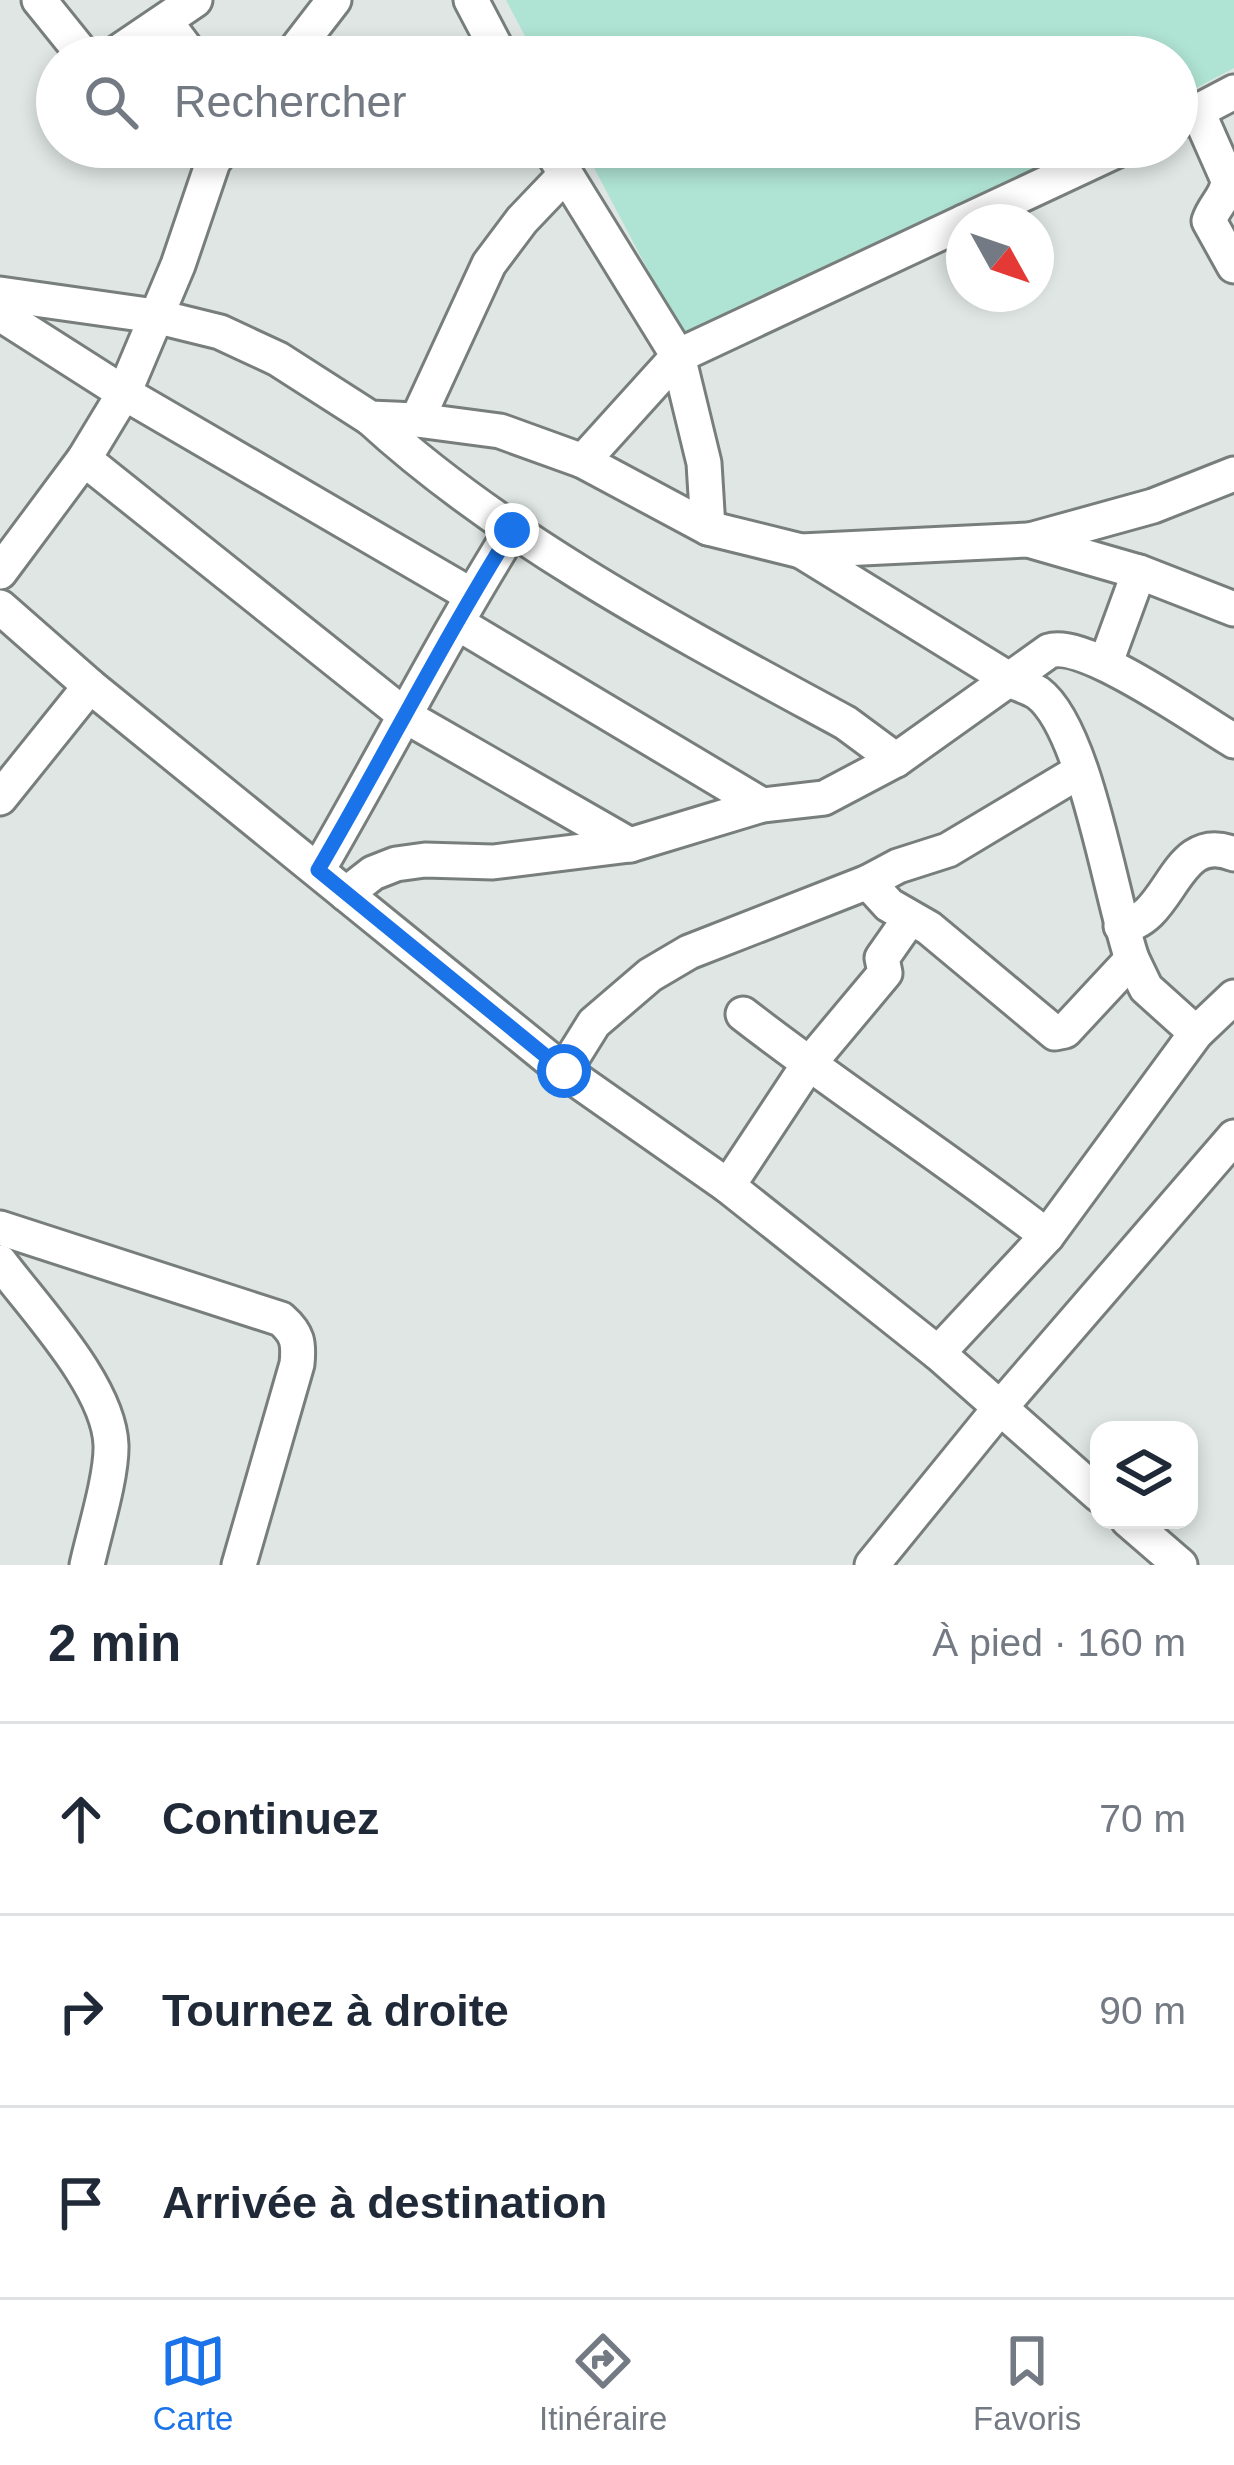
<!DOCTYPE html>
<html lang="fr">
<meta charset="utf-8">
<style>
body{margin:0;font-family:Arial,sans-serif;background:#f6f6f7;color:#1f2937}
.controls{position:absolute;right:36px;bottom:36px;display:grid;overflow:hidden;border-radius:24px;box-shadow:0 6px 18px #0003}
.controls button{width:108px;height:108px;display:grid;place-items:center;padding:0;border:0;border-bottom:3px solid #e0e1e3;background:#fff;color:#1f2937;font:60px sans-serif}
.compass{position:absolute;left:946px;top:204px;width:108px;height:108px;border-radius:50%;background:#fff;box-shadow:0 6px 18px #0003;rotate:130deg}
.stop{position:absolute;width:36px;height:36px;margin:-27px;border:9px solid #1a73e8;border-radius:50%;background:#fff}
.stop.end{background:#1a73e8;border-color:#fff;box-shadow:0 3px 12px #0008}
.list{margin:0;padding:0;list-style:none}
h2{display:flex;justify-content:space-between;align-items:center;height:156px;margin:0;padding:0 48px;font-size:51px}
h2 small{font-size:39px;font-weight:400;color:#747a83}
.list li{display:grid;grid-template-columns:78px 1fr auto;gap:36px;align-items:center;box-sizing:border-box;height:192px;padding:0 48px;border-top:3px solid #e0e1e3}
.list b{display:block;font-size:45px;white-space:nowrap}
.list em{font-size:39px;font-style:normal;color:#747a83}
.icon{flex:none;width:66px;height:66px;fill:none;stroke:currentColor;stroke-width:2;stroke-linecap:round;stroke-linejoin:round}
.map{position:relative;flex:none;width:1234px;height:1565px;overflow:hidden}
.search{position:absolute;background:#fff;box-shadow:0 6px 18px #0003;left:36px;right:36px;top:36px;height:132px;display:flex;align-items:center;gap:30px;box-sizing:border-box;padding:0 42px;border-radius:66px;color:#747a83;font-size:45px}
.sheet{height:732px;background:#fff}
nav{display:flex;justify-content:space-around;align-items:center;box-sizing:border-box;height:168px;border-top:3px solid #e0e1e3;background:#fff;font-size:33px;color:#747a83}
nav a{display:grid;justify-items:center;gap:6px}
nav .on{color:#1a73e8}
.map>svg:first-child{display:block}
</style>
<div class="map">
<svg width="1234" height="1565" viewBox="0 0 1234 1565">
<rect width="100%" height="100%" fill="#dfe6e4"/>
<g fill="#afe3d3">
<polygon points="506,0 1234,0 1234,68 1177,98 1177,57 536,57"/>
<polygon points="583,147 1087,147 695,359"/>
</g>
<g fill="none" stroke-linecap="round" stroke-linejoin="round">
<g stroke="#777e7b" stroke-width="39">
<g id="minor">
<polyline points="39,0 85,57"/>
<polyline points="471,0 501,57"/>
<polyline points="165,21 192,57"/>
<polyline points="111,57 195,0"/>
<polyline points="290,57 334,0"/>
<path d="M1198,112l30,68c0,16 -14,25 -19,41l25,45"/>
<polyline points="1177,122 1234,92"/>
<polyline points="549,147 678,356 704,463 708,528"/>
<polyline points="964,222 1124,147"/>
<polyline points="0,294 155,316 220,332 278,359 370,418 417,420 500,431 583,461 708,528 801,551 1028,540 1139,572 1234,609"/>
<polyline points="0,314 124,393 471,595"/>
<path d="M370,418c135,124 314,217 476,305l50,37"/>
<polyline points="417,420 489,264 522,220 564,176"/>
<polyline points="84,459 407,717 630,845"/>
<polyline points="583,461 678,356 964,222"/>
<polyline points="1030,540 1153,506 1234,474"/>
<path d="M801,551l211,130c8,4 19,7 26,12 48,36 73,206 94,266l14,29 50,45"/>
<polyline points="0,572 84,459 124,393 178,265 213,162 224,147"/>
<polyline points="0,607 90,686 564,1071 728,1186 938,1353 1099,1495"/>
<polyline points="459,624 762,805"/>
<polyline points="1106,662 1139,572"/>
<polyline points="0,798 90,686"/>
<path d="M318,870c66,-113 125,-230 194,-340"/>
<polyline points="868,882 889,905 929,928 1055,1033 1065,1031 1132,959"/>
<path d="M346,894l27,-21 23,-9 29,-4 68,2 137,-17 132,-40 62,-7 72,-38 153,-109c36,-12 148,68 185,90"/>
<path d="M1121,926c52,-5 52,-97 113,-72"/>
<path d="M743,1014c99,77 205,145 304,222"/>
<polyline points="564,1071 594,1023 650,975 689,952 868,882 898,866 948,850 1080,771"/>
<polyline points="728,1186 808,1065 885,973 882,958 910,918"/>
<path d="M0,1228l281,91c17,15 18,24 16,45l-58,201"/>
<path d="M0,1262c35,47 109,124 111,183 1,31 -17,88 -24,120"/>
<polyline points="938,1353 1047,1236 1196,1033 1234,997"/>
<polyline points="1128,1520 1180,1565"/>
<polyline points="872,1565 999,1409 1234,1137"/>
</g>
</g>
<use href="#minor" stroke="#fff" stroke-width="33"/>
</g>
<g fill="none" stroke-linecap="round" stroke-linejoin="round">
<path stroke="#1a73e8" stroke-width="15" d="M512,530c-69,110 -128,227 -194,340l246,201"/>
</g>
</svg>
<div class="controls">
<button><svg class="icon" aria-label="layers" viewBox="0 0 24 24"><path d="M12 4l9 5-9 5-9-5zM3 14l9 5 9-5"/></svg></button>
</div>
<svg class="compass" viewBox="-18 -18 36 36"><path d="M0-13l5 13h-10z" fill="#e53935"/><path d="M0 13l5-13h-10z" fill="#747a83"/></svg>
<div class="stop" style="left:564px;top:1071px"></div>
<div class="stop end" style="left:512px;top:530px"></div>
<div class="search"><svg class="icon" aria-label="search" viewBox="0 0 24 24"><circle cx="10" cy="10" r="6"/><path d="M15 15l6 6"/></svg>Rechercher</div>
</div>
<section class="sheet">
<h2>2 min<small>À pied · 160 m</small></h2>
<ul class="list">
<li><svg class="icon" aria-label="ahead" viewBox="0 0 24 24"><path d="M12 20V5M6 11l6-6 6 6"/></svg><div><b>Continuez</b></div><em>70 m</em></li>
<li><svg class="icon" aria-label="right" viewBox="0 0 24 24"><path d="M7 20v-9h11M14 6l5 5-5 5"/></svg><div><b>Tournez à droite</b></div><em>90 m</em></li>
<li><svg class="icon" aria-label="arrive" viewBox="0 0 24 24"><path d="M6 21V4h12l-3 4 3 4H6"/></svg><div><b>Arrivée à destination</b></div></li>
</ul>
</section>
<nav>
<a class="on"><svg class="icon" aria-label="map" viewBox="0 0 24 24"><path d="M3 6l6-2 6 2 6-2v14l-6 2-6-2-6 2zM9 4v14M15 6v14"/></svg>Carte</a>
<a><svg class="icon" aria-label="directions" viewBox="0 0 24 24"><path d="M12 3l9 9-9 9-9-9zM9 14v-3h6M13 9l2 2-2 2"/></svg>Itinéraire</a>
<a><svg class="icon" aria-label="saved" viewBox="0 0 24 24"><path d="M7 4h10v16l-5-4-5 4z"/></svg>Favoris</a>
</nav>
